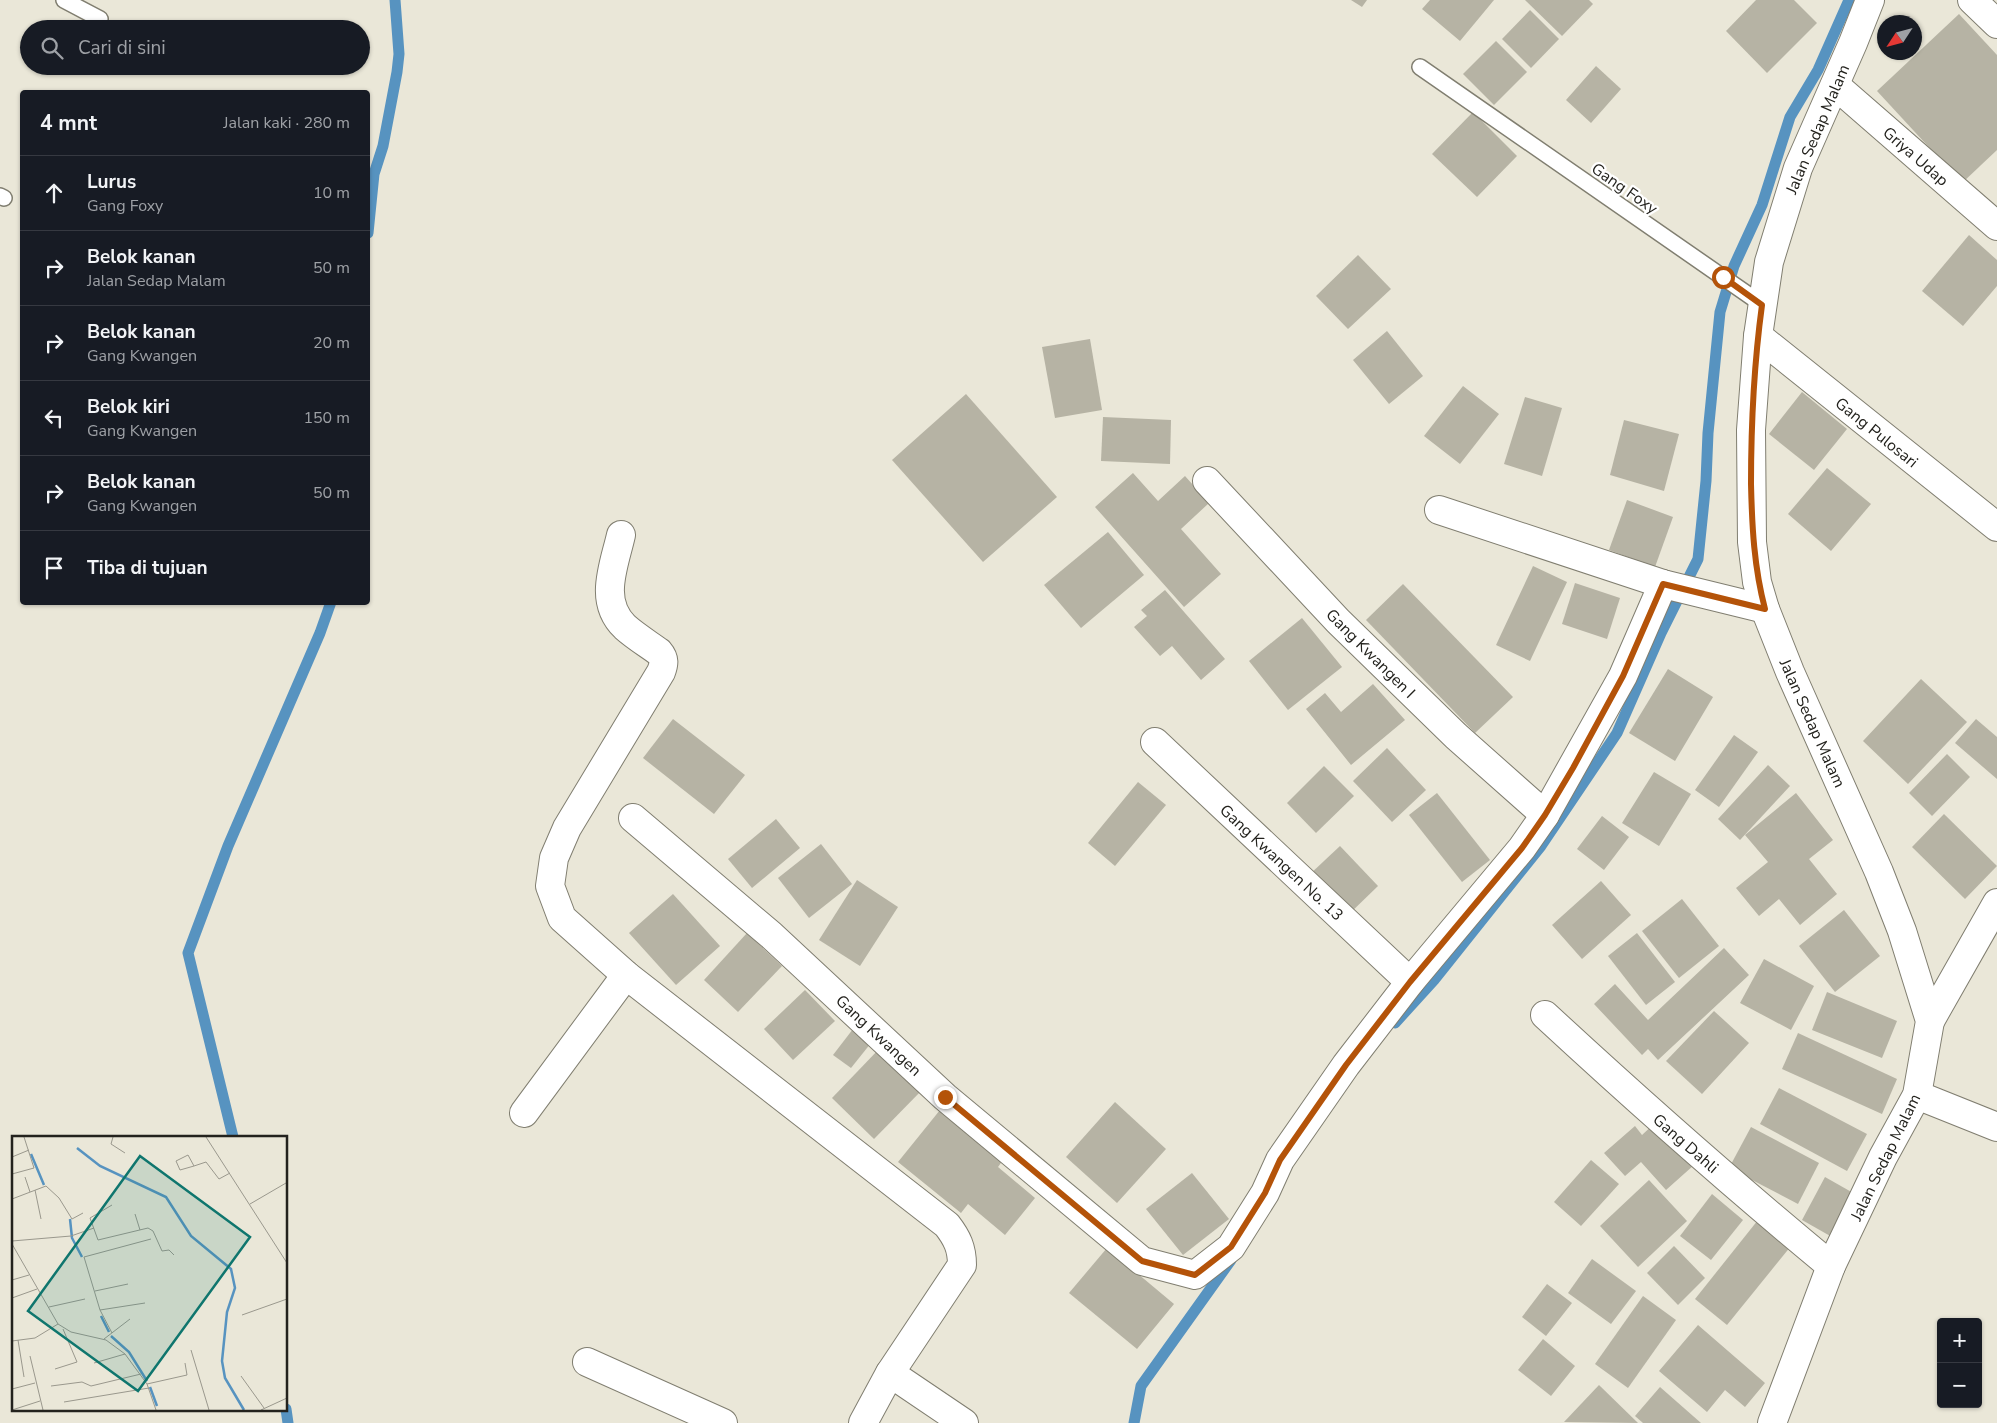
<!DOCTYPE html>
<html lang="id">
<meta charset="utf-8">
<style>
body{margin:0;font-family:"Nunito Sans",sans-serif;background:#242831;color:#f1f3f6}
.controls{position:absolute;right:15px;bottom:15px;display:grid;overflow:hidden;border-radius:5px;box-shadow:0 1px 4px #0004}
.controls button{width:45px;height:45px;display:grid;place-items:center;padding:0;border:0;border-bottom:1px solid #363941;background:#171b24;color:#f1f3f6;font:25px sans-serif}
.compass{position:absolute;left:1877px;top:15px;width:45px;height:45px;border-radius:50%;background:#171b24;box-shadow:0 1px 4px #0004;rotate:234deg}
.stop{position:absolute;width:15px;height:15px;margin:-11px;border:4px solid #b45309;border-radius:50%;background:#fff}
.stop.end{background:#b45309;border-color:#fff;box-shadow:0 1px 5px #0008}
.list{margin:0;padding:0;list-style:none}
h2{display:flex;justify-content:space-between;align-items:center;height:65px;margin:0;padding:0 20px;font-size:21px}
h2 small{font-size:16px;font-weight:400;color:#9ea1a6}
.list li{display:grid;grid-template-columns:32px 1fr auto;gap:15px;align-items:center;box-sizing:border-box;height:75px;padding:0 20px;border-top:1px solid #363941}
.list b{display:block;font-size:19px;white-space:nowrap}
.list p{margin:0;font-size:16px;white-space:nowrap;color:#9ea1a6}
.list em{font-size:16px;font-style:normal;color:#9ea1a6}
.icon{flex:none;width:28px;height:28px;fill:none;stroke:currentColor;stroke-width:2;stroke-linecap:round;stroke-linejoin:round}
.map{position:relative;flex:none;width:1997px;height:1423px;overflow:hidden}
.search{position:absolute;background:#171b24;box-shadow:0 1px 4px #0004;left:20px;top:20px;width:350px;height:55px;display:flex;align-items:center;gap:12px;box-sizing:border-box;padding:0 18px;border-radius:28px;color:#9ea1a6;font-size:19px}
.panel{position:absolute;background:#171b24;box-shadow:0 1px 4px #0004;left:20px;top:90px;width:350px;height:515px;border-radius:5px}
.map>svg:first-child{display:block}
</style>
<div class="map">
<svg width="1997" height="1423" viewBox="0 0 1997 1423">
<rect width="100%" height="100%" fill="#eae7d8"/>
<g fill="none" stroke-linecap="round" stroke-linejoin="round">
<g stroke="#5793c0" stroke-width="11">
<polyline points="368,233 374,174 383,146 397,72 399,54 395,0"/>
<polyline points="1395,1023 1434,980 1541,846 1617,733 1661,633 1698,559 1706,481 1708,433 1720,312 1734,266 1762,205 1790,117 1818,70 1849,0"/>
<polyline points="233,1137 188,953 228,846 320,633 331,602"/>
<polyline points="286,1409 288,1423"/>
<polyline points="1134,1423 1141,1386 1231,1260"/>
</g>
</g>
<g fill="#b6b3a4">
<polygon points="1351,0 1367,0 1362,7"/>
<polygon points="1430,0 1494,0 1460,41 1422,9"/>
<polygon points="1525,0 1589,0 1593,4 1562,36"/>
<polygon points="1756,0 1794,0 1817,23 1767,73 1726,31"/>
<polygon points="1530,10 1559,39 1531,68 1502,39"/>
<polygon points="1959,14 1997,55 1997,150 1962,183 1877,91"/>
<polygon points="1496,41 1527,72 1494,105 1463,74"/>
<polygon points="1596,66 1621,89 1591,123 1566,100"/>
<polygon points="1473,112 1517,156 1477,197 1432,154"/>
<polygon points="1969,235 1997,260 1997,286 1963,326 1922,291"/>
<polygon points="1358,255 1391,289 1348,329 1316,296"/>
<polygon points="1387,331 1423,376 1389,404 1353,360"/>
<polygon points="1090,339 1102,410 1055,418 1042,347"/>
<polygon points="1463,386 1499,414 1460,464 1424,436"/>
<polygon points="1802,392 1847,429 1814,470 1769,434"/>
<polygon points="966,394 1057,497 983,562 892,460"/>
<polygon points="1525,397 1562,408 1542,476 1504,464"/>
<polygon points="1103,417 1171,420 1170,464 1101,461"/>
<polygon points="1624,420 1679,434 1664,491 1610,475"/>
<polygon points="1827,468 1871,504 1831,551 1788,514"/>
<polygon points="1133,473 1158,501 1185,476 1209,503 1181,529 1221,574 1184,607 1095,507"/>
<polygon points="1627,500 1673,517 1655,567 1609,550"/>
<polygon points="1108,532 1144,575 1081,628 1044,585"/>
<polygon points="1533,566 1567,582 1530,661 1496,645"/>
<polygon points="1575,583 1620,598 1607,639 1562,624"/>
<polygon points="1403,584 1513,697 1475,733 1366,620"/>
<polygon points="1165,590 1225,659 1201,680 1172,646 1160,656 1134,627 1147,616 1141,610"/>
<polygon points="1302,618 1342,667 1288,710 1249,661"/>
<polygon points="1668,669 1713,697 1675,761 1629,733"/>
<polygon points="1921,679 1967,722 1908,784 1863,741"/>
<polygon points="1373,684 1405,720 1351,765 1306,709 1325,693 1341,712"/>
<polygon points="673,719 745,775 714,814 643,758"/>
<polygon points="1976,719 1997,737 1997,779 1955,743"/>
<polygon points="1734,735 1758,752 1719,807 1695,790"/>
<polygon points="1387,748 1426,790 1392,822 1353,781"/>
<polygon points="1947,754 1970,777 1932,816 1909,793"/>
<polygon points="1768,765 1790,786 1740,840 1718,819"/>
<polygon points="1324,766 1354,796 1316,833 1287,803"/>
<polygon points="1654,772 1691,794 1659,846 1622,823"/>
<polygon points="1138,782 1166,805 1115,866 1088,843"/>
<polygon points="1437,793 1490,860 1462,882 1409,815"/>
<polygon points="1796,793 1833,840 1809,859 1837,894 1800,925 1779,899 1759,916 1736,888 1768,862 1745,835"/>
<polygon points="1944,814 1997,866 1965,899 1912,847"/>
<polygon points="1602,816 1629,837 1604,870 1577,849"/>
<polygon points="776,819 800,848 752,888 728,859"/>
<polygon points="821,844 852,884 809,918 778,878"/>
<polygon points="1340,846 1378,886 1346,917 1308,876"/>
<polygon points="857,880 898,907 860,966 819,940"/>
<polygon points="1601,881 1631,915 1582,959 1552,925"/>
<polygon points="673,894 720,946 676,985 629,933"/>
<polygon points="1682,899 1719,946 1679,978 1642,931"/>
<polygon points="1844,910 1880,956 1835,992 1799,946"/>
<polygon points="747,933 782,966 738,1012 704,980"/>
<polygon points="1637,933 1675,982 1646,1005 1608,956"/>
<polygon points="1724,948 1749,975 1658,1060 1648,1049 1642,1055 1594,1004 1615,984 1648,1020"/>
<polygon points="1764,959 1814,986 1791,1030 1740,1003"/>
<polygon points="805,990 835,1021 793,1060 764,1029"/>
<polygon points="1827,992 1897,1021 1882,1058 1812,1030"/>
<polygon points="1714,1011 1749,1043 1702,1094 1666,1061"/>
<polygon points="853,1029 871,1043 851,1068 833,1055"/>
<polygon points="1798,1033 1897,1079 1882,1114 1782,1069"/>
<polygon points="880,1048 923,1089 874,1139 832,1098"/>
<polygon points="1779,1088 1867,1134 1847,1171 1760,1124"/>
<polygon points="1115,1102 1166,1149 1117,1203 1066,1157"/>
<polygon points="940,1110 1003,1160 998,1167 1035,1198 1005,1235 968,1204 961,1213 898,1162"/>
<polygon points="1656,1122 1694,1165 1666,1190 1641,1162 1625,1176 1604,1153 1635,1126 1642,1135"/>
<polygon points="1751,1127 1819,1163 1798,1204 1729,1168"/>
<polygon points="1591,1160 1619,1184 1581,1226 1554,1202"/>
<polygon points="1192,1173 1229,1219 1183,1255 1146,1209"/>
<polygon points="1825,1177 1855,1194 1832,1237 1802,1220"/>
<polygon points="1649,1180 1687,1221 1638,1267 1600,1226"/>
<polygon points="1712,1194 1743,1220 1711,1260 1680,1236"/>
<polygon points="1758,1220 1791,1246 1727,1325 1695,1299"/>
<polygon points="1674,1246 1705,1278 1678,1305 1647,1273"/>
<polygon points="1107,1248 1174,1304 1137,1349 1069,1293"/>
<polygon points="1592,1259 1636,1291 1611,1324 1568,1293"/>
<polygon points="1547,1284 1572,1303 1546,1336 1522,1317"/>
<polygon points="1643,1296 1676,1320 1628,1388 1595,1364"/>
<polygon points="1698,1325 1765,1383 1745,1407 1725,1390 1707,1412 1659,1371"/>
<polygon points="1543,1339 1575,1366 1551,1396 1518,1370"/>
<polygon points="1599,1385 1638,1423 1564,1422"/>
<polygon points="1660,1387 1701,1423 1643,1423 1635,1416"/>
</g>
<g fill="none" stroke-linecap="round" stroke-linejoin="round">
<g stroke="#807e70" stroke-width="18">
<g id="lane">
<polyline points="64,0 100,19"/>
<polyline points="1420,67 1763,305"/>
<polyline points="0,196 4,198"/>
</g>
</g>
<g stroke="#807e70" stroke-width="30">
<g id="street">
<polyline points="1972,0 1997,24"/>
<polyline points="1835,85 1997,226"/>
<polyline points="1758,336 1997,527"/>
<polyline points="1207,481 1338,621 1456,736 1545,815"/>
<polyline points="1439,510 1663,584 1765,609"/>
<path d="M621,535c-7,31 -23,66 4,92 10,9 23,17 34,25 6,7 5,12 2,20l-94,156 -13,30 -4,28 12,32 64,57 321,250c10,13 15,23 15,40l-72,108 -27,50"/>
<polyline points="1155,742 1410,982"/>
<polyline points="633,818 771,935 945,1097 1142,1261 1195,1275 1231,1247 1265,1193 1280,1160 1346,1065 1410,982 1522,848 1545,815 1623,676 1663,584"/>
<path d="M1545,1015c93,86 188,170 286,251"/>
<polyline points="1930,1021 1997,903"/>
<polyline points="1917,1095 1997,1127"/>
<polyline points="524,1113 626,975"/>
<polyline points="587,1362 723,1423"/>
<polyline points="890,1373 964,1423"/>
</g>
</g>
<g stroke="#807e70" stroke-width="30">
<polyline id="secondary" points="1772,1423 1831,1266 1883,1157 1917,1095 1930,1021 1902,931 1879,872 1790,672 1765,609 1757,582 1752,542 1751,430 1758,336 1769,262 1798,168 1853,43 1870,0"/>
</g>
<use href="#lane" stroke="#fff" stroke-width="15"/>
<use href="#street" stroke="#fff" stroke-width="28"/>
<use href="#secondary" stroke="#fff" stroke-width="28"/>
</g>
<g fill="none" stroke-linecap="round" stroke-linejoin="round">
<path stroke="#b45309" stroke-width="6" d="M945,1097l197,164 53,14 36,-28 34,-54 15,-33 66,-95 64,-83 112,-134 23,-33 28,-47 50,-92 40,-92 102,25c-11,-42 -13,-82 -14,-125 0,-60 3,-120 11,-179l-39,-28"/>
</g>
<g text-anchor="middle" stroke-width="4.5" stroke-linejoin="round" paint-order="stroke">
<g font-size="16" fill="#23221d" stroke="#fff">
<text transform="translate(1817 129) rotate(-67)" y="6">Jalan Sedap Malam</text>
<text transform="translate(1916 156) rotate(41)" y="6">Griya Udap</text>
<text transform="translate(1625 188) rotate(35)" y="6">Gang Foxy</text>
<text transform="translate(1877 432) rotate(39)" y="6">Gang Pulosari</text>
<text transform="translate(1371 653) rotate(45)" y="6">Gang Kwangen I</text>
<text transform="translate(1813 723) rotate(66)" y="6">Jalan Sedap Malam</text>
<text transform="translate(1282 862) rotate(43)" y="6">Gang Kwangen No. 13</text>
<text transform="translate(879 1035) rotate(43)" y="6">Gang Kwangen</text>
<text transform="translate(1686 1143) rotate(41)" y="6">Gang Dahli</text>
<text transform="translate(1885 1157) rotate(-64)" y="6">Jalan Sedap Malam</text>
</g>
</g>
<g transform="translate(12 1136)">
<rect width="275" height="275" fill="#eae7d8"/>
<path fill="none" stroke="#5793c0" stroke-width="2.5" d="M65,12l23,18 66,31 25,39 40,33 4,19 -8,24 -5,49 3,17 19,32M19,18l13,31M58,83l2,19 10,19M89,180l8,16M99,200l18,16 18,29M138,251l7,19"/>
<path fill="none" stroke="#9a988d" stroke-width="1" d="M101,1l-2,7 14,9M194,1l81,126M0,21l17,-7M182,30l-6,-11 -12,6 4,9 14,-4 12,-4 13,17 11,-6M0,38l22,-6 -10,-31M13,41l5,15M23,54l6,29M0,63l34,-13 13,12 13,21 11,-6M238,68l36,-21M100,69l-22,13 8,22 50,-12 5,3 9,20 7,-1 5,5M123,78l5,16M0,105l59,-5 23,-8M0,108l46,80 13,8 35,8 19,14 22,30 9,26M0,144l17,-5M83,155l33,-7M0,162l25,-9M37,171l36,-8M88,174l45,-7M230,179l45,-16M100,197l-12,-23 -16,-53 67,-18M92,203l26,-20M6,204l6,37M0,205l23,-3 23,-14M179,214l18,60M18,220l13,54M82,227l31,-9M43,233l22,-7 -14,-33M229,240l23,32M135,248l40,-9 -2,-12M39,250l31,-4 9,4 50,-12M0,253l23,-6M52,266l85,-14M0,274l28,-9M249,274l26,-12"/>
<path fill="#0f766e" fill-opacity="0.15" stroke="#0f766e" stroke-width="2.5" d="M128,20l110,81 -112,154 -110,-80z"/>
<rect width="275" height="275" fill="none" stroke="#23221d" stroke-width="2.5"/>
</g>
</svg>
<div class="controls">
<button>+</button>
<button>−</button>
</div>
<svg class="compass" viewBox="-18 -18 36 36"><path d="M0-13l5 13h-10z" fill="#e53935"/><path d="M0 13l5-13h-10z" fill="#9ea1a6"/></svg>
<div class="stop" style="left:1723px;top:277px"></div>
<div class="stop end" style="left:945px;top:1097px"></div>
<div class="search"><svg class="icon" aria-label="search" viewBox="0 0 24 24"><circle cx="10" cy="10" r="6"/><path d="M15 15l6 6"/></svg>Cari di sini</div>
<section class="panel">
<h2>4 mnt<small>Jalan kaki · 280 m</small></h2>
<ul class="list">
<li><svg class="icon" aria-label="ahead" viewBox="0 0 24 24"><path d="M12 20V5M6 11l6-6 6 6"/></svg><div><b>Lurus</b><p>Gang Foxy</p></div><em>10 m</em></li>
<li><svg class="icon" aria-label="right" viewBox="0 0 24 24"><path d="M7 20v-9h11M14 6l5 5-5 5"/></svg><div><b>Belok kanan</b><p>Jalan Sedap Malam</p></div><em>50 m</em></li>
<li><svg class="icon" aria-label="right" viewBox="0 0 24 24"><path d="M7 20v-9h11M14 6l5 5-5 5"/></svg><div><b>Belok kanan</b><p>Gang Kwangen</p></div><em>20 m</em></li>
<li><svg class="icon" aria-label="left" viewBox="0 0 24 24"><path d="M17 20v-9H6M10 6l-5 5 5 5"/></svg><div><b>Belok kiri</b><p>Gang Kwangen</p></div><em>150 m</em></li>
<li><svg class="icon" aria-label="right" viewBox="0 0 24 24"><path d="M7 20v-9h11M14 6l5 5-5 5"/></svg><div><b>Belok kanan</b><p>Gang Kwangen</p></div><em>50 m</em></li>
<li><svg class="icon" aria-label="arrive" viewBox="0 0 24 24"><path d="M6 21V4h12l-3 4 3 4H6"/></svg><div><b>Tiba di tujuan</b></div></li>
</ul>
</section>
</div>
